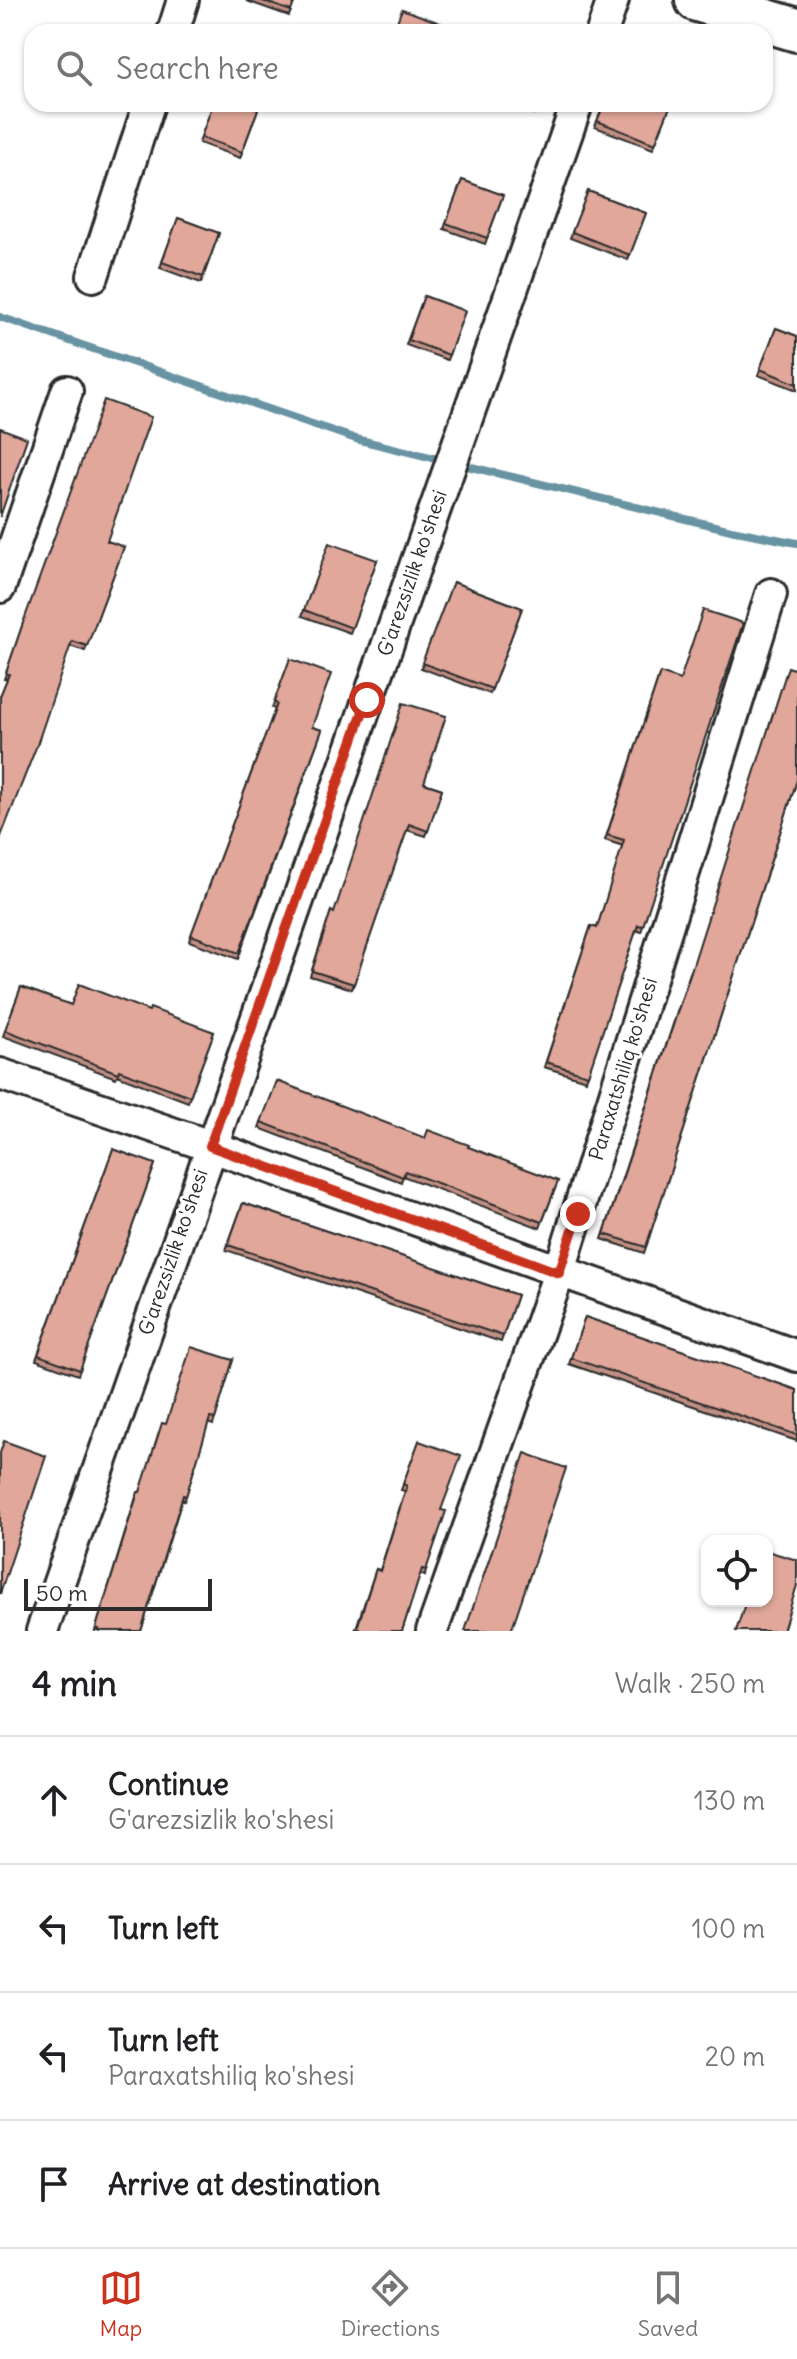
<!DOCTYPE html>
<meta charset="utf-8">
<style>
body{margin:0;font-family:Delius,sans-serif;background:#f6f6f6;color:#202124}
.controls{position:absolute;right:24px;bottom:24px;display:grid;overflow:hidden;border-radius:16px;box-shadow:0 2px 6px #0004}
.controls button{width:72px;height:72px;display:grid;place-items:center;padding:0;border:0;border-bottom:2px solid #e0e0e0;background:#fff;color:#202124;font:40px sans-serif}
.scale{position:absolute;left:24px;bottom:20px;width:188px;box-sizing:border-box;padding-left:8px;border:4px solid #2b2b2b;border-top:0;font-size:22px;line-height:28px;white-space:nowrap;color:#2b2b2b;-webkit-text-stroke:6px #fff;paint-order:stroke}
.stop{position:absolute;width:24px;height:24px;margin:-18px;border:6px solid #c8321e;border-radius:50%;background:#fff}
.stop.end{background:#c8321e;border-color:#fff;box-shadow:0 2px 8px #0008}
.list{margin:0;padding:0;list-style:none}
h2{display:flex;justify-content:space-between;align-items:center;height:104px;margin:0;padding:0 32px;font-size:34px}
h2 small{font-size:26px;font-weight:400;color:#757577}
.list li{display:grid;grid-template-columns:52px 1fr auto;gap:24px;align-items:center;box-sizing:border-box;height:128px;padding:0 32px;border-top:2px solid #e0e0e0}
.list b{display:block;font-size:30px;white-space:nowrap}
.list p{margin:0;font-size:26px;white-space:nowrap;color:#757577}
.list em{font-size:26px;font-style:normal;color:#757577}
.icon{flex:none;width:44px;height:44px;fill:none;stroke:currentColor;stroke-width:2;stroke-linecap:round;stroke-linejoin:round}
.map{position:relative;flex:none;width:797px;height:1631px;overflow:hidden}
.search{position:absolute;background:#fff;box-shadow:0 2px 6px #0004;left:24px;right:24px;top:24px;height:88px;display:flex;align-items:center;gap:20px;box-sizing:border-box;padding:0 28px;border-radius:24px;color:#757577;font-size:30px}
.sheet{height:616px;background:#fff}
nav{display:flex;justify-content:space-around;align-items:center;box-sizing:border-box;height:112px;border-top:2px solid #e0e0e0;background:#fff;font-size:22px;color:#757577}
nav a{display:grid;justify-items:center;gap:4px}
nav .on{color:#c8321e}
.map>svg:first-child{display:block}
</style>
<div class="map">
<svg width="797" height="1631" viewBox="0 0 797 1631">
<rect width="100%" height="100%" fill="#fff"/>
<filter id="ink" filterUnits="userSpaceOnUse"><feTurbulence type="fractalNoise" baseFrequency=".0125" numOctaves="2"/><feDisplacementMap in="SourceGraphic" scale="16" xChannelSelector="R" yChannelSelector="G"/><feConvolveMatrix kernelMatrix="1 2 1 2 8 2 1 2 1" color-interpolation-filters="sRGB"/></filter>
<g filter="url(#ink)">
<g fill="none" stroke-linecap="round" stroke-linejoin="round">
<g stroke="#6893a2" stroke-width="8">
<polyline points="0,317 356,439 446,461"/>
<polyline points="459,464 731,530 797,543"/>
</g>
<g stroke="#2b2b2b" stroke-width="36">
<g id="street">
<polyline points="173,32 183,0"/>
<polyline points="602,32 613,0"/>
<polyline points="93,276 149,104"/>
<polyline points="0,587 67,391"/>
<polyline points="0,1074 210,1146 797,1356"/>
<polyline points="42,1631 577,104"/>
<polyline points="432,1631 559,1273 771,594"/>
</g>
</g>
<g stroke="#2b2b2b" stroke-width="48">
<polyline id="secondary" points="697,0 797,30"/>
</g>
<use href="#street" stroke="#fff" stroke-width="30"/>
<use href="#secondary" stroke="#fff" stroke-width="42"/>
</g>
<g fill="#c19084" stroke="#2b2b2b" stroke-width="2">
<polygon points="248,0 295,0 289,16 247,1"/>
<polygon points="213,104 258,109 240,158 199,143"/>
<polygon points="507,104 537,104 534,114"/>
<polygon points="671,104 653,149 595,127 597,121"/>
<polygon points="462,180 503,195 485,244 444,229"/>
<polygon points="588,191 646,213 628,260 570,238"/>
<polygon points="178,218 219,233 201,283 160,268"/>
<polygon points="424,296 465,311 447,360 406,345"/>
<polygon points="776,328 797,336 797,390 758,375"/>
<polygon points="107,541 124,547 85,651 70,646 6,679 4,679 23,623"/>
<polygon points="377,560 350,633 302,616 304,610"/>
<polygon points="453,582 522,608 490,694 421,668"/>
<polygon points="290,659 312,727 322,730 238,959 189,941 275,709 272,708"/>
<polygon points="660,673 643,926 641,932 636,930 586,1080 544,1067 591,926 597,928 623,846 605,840"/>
<polygon points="797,780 644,1253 602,1239 690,973"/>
<polygon points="424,783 442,789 426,836 407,830 352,989 310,976 331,911 334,913"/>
<polygon points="21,987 71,1005 149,1011 214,1032 188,1102 117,1075 116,1078 3,1036"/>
<polygon points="261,1122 425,1138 468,1147 558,1181 540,1228 403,1176 401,1182 259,1128"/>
<polygon points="113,1149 155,1164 78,1375 36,1360"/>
<polygon points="243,1203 517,1295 501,1342 226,1250"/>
<polygon points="585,1317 797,1390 797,1441 569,1364"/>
<polygon points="233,1360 213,1425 208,1423 186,1496 184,1501 182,1500 141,1631 95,1631 136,1497 140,1492 166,1424"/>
<polygon points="419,1441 441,1510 426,1570 425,1576 420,1574 402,1631 355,1631 376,1569 380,1570 405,1491 401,1490"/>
</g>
<g fill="#e0a79a" stroke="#2b2b2b" stroke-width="2">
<polygon points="260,0 295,0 291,11"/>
<polygon points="402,9 443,24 440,32 393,32"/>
<polygon points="213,104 245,104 258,109 242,152 201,137"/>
<polygon points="524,104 537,104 536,108"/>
<polygon points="604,104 671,104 655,144 597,121"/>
<polygon points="462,180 503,195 487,238 446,223"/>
<polygon points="588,191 646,213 630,255 572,232"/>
<polygon points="178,218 219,233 203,277 162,262"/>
<polygon points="424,296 465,311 449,355 408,340"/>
<polygon points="776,328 797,336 797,384 760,369"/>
<polygon points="104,400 151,417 107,541 124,547 87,646 72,641 37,745 0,839 0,696 9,674 6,673 23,623"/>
<polygon points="0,428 27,438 0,517"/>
<polygon points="329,543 377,560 352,628 304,610"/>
<polygon points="453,582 522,608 492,689 422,663"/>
<polygon points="703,610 743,623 643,926 638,925 588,1075 546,1062 591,926 597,928 624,840 607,835 660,673 680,680"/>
<polygon points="290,659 331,674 312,727 322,730 239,953 191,935 277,704 274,702"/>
<polygon points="788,667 797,670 797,780 646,1247 604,1234 692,968"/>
<polygon points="403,703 446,716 424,783 442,789 428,831 409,824 354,984 312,971 331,911 334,913"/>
<polygon points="79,984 149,1011 150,1008 214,1032 190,1096 119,1070 118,1073 5,1030 21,987 71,1005"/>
<polygon points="277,1081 425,1138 428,1130 469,1145 468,1147 558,1181 542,1222 405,1171 403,1177 261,1122"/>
<polygon points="113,1149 155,1164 80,1370 38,1355"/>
<polygon points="243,1203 517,1295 503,1336 228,1245"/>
<polygon points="585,1317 797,1390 797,1435 571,1358"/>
<polygon points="191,1347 233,1360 215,1419 210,1418 186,1496 183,1495 141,1631 98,1631 99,1629 96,1628 138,1492 140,1492 162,1423 166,1424"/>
<polygon points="4,1441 46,1456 0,1594 0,1453"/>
<polygon points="419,1441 461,1456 441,1510 446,1511 426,1570 422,1569 402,1631 360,1631 360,1629 357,1628 376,1569 380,1571 407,1486 403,1484"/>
<polygon points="525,1453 566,1468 511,1631 465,1631"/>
<polygon points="767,1551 797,1560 797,1585 783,1631 736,1631 746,1601 767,1601"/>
</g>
</g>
<g fill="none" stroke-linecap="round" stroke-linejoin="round" filter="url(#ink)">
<polyline stroke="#c8321e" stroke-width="10" points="367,700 210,1146 559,1273 578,1214"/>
</g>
<g text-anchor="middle" stroke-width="6" stroke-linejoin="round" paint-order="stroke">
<g font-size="20" fill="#2b2b2b" stroke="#fff">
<text transform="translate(412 573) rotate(-71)" y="7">G'arezsizlik ko'shesi</text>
<text transform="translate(623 1069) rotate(-73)" y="7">Paraxatshiliq ko'shesi</text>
<text transform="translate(173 1252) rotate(-71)" y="7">G'arezsizlik ko'shesi</text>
</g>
</g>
</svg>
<div class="controls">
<button><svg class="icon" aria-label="locate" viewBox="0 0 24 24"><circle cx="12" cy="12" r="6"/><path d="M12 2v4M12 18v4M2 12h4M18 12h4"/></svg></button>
</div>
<div class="scale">50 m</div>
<div class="stop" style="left:367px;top:700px"></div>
<div class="stop end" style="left:578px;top:1214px"></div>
<div class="search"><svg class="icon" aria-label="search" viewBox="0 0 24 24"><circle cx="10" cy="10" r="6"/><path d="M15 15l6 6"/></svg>Search here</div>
</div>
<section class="sheet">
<h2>4 min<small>Walk · 250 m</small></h2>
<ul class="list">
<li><svg class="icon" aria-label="ahead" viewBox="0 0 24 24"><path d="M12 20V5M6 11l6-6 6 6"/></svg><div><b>Continue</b><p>G'arezsizlik ko'shesi</p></div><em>130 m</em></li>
<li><svg class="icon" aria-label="left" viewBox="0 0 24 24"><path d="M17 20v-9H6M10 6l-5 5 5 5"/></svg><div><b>Turn left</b></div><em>100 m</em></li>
<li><svg class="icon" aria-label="left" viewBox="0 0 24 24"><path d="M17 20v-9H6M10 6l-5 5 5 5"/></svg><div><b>Turn left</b><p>Paraxatshiliq ko'shesi</p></div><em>20 m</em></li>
<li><svg class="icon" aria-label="arrive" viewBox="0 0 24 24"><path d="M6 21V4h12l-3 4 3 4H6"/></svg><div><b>Arrive at destination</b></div></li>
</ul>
</section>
<nav>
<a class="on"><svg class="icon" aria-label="map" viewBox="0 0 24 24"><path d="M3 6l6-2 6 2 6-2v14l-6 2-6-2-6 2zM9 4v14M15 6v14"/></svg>Map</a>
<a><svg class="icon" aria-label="directions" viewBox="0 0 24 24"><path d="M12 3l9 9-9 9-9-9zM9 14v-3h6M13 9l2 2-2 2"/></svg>Directions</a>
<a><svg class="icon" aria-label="saved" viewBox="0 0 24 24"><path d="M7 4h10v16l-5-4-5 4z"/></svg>Saved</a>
</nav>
